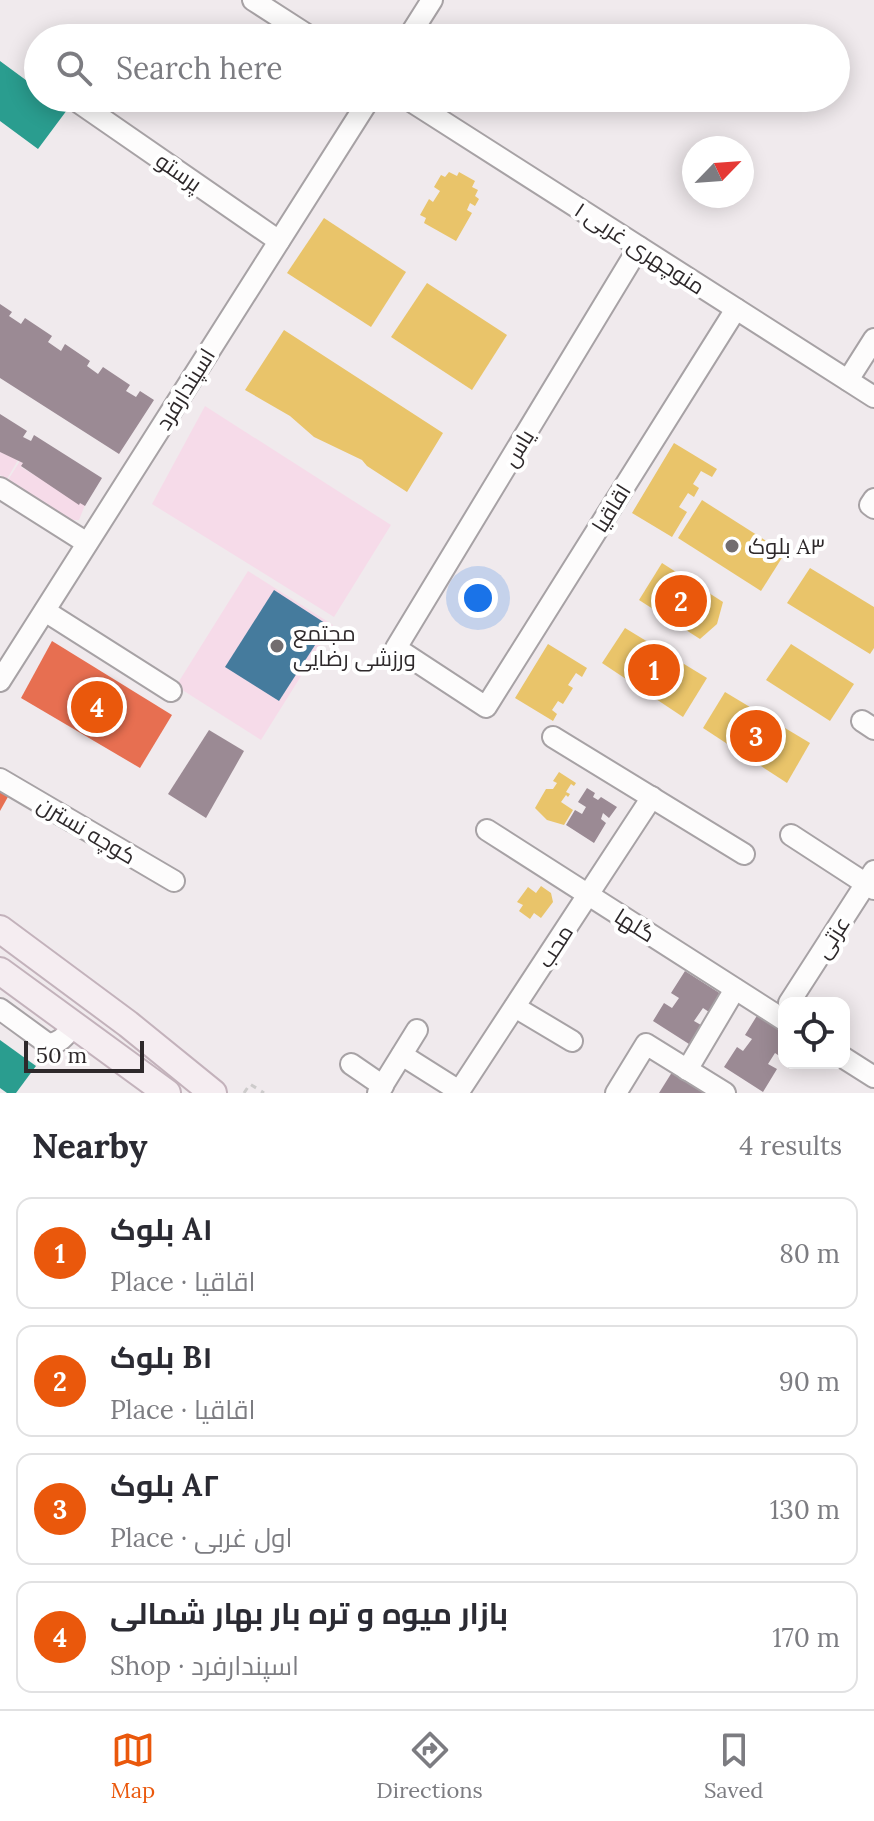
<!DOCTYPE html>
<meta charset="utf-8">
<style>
body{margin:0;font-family:Lora,Cairo,serif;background:#f7f7f7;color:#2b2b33}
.controls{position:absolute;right:24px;bottom:24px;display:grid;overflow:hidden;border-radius:16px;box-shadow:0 4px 20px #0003}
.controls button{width:72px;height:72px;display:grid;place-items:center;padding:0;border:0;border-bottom:2px solid #e1e1e2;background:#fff;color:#2b2b33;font:40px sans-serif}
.compass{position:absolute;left:682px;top:136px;width:72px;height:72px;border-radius:50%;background:#fff;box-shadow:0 4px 20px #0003;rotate:65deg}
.scale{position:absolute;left:24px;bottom:20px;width:120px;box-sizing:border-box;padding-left:8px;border:4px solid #2e292b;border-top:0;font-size:22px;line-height:28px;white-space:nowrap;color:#2e292b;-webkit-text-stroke:6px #fff;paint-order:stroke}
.you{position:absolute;left:478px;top:598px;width:28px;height:28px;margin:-20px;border:6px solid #fff;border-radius:50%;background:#1a73e8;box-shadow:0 0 0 12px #1a73e833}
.badge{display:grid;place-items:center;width:52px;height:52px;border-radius:50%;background:#ea580c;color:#fff;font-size:26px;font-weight:700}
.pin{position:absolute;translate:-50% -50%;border:4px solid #fff;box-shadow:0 2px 8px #0006}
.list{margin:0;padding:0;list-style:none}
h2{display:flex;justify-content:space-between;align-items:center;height:104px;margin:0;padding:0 32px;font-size:34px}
h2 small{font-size:26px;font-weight:400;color:#7c7c81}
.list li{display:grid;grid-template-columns:52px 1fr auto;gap:24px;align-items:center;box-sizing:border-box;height:112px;margin:0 16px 16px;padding:0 16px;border:2px solid #e1e1e2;border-radius:16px}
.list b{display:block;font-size:30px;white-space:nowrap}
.list p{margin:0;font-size:26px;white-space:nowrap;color:#7c7c81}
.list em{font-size:26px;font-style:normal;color:#7c7c81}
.icon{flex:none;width:44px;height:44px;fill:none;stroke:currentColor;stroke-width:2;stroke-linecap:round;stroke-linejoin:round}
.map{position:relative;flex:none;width:874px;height:1093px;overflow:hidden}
.search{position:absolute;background:#fff;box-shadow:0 4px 20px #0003;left:24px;right:24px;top:24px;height:88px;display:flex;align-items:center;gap:20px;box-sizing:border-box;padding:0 28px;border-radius:44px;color:#7c7c81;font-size:30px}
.sheet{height:616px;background:#fff}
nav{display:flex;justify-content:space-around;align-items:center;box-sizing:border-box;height:112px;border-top:2px solid #e1e1e2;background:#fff;font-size:22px;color:#7c7c81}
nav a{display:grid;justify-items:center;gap:4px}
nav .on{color:#ea580c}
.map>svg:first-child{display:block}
</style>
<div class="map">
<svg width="874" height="1093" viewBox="0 0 874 1093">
<rect width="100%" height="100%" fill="#f0eaed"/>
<g fill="#f6dbe9">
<polygon points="205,406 391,525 334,617 152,504"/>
<polygon points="0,452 18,460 7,479 0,475"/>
<polygon points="20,461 23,463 21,467 85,505 79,520 71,520 8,480"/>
<polygon points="248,571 333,625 261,740 176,686"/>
</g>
<g fill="#e9c46a">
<polygon points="449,172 457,176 459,172 475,181 472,187 478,190 475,196 479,199 475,206 470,203 467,210 472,213 456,241 424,223 426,218 420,215 429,199 433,202 440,191 434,187 441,175 445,177"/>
<polygon points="324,218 406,272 371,327 287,273"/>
<polygon points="427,283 507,335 472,390 391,337"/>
<polygon points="284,330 443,433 407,492 367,466 362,460 314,437 290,416 245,390"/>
<polygon points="674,443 717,469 712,477 701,471 693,484 699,488 694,497 688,493 679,507 687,512 672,537 632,513"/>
<polygon points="702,500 785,553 761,591 678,538"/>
<polygon points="662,563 723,602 717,624 700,639 639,600"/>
<polygon points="810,568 874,607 874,648 870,654 787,603"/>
<polygon points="625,628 707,678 683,717 602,663"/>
<polygon points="548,644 587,668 582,677 576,673 568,685 573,688 563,704 558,701 552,710 557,714 553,721 515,698"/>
<polygon points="791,644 854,684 830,721 766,680"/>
<polygon points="725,692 810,743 787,783 703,728"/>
<polygon points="559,772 576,783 574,786 571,784 566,792 570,794 568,797 566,795 561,802 573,810 564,825 547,820 535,808 546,789 553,789 557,783 553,781"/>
<polygon points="541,886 551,893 553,902 541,918 534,913 530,919 519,911 523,905 517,902 528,887 536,893"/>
</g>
<g fill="#e76f51">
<polygon points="52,641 172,715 140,768 21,698"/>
<polygon points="0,789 9,795 0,811"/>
</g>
<g fill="#2a9d8f">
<polygon points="0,61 38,89 38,98 50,98 67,110 38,149 0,121"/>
<polygon points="0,1040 36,1066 16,1093 7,1093 0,1088"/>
</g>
<polygon fill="#457b9d" points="274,590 328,625 279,701 225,667"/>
<g fill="#9b8a94">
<polygon points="0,304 12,312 9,316 21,324 25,318 52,336 48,342 61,351 65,344 90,361 87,366 98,374 103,367 130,385 126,391 136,397 140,391 154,400 119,454 0,378"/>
<polygon points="0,414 27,431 23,437 31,441 34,435 102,478 85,506 80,503 79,505 21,466 23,463 0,452"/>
<polygon points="209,730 244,751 206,818 168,794"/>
<polygon points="587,788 595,793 593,797 598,800 601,797 617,807 609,818 603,813 601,819 606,823 594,843 566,825 575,810 582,814 586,807 578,802"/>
<polygon points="685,971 721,994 709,1012 703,1008 694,1021 701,1025 689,1044 653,1021 664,1003 672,1008 679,998 671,993"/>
<polygon points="758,1014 784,1031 784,1059 775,1053 768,1064 777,1069 763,1092 724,1067 737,1047 743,1051 752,1039 745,1035"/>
<polygon points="674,1069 711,1093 659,1093"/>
</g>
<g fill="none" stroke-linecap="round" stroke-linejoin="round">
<g stroke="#a7a2a5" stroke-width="24">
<g id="minor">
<polyline points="253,0 312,38"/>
<polyline points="408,38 432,0"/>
<polyline points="406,98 874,397"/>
<polyline points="78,102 279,241"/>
<polyline points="639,247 396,648 486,707 736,309"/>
<polyline points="848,380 874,339"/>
<polyline points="0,488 87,543"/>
<polyline points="874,499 870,505 874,508"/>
<polyline points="45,611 171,691"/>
<polyline points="0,681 370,98"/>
<polyline points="862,721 874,729"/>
<polyline points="553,737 744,854"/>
<polyline points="0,779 174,881"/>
<polyline points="487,830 784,1020"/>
<polyline points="791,835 874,889"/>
<polyline points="789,1003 874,871"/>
<polyline points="515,1007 572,1041"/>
<path d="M0,1009l48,35c13,-1 18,-9 25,-18"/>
<polyline points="402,1055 459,1091"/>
<polyline points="844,1058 874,1077"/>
<polyline points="351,1064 383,1086"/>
<polyline points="687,1070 735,989"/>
<polyline points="378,1093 417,1030"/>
<polyline points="458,1093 652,797"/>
<polyline points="616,1093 646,1044 725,1093"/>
</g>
</g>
<g stroke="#c3b2bb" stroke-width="30">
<g id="major">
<polyline points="0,929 128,1024 213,1093"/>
<polyline points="0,971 167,1093"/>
</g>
</g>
<polyline stroke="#cdcbcb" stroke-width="3" stroke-dasharray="6 6" stroke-linecap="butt" points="244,1093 250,1084 264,1093"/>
<use href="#minor" stroke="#fdfcfc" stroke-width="20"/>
<use href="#major" stroke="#f5edf1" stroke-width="26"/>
</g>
<g fill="#726d6f" stroke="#fff" stroke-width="3">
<circle cx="732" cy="546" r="8"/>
<circle cx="277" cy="646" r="8"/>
</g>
<g text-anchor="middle" stroke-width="8" stroke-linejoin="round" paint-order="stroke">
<g font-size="22" fill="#2e292b" stroke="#fff">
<text transform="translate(179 172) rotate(35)" y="8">پرستو</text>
<text transform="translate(640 248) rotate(33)" y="8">منوچهری غربی ۱</text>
<text transform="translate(185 389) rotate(-58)" y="8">اسپندارفرد</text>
<text transform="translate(518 448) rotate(-59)" y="8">یاس</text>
<text transform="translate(611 508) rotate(-58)" y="8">اقاقیا</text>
<text transform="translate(87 830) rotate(31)" y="8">کوچه نسترن</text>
<text transform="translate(635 925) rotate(32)" y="8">گلها</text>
<text transform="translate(832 937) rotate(-57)" y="8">عزتی</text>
<text transform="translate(555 946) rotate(-57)" y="8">محب</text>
</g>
<g font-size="22" fill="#2e292b" stroke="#fff" text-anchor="start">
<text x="748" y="554">بلوک A۳</text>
<text x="293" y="641">مجتمع<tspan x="293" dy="25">ورزشی رضایی</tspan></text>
</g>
</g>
</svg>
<div class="controls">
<button><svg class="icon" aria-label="locate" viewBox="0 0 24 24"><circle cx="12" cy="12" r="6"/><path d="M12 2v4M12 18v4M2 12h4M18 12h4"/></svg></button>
</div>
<svg class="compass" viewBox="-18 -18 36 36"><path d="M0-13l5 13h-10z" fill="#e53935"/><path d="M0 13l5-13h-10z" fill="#7c7c81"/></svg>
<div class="scale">50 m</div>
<div class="you"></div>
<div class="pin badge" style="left:654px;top:670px">1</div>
<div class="pin badge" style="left:681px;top:601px">2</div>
<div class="pin badge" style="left:756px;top:736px">3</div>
<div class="pin badge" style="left:97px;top:707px">4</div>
<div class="search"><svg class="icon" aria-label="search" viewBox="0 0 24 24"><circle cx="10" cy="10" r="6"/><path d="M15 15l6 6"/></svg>Search here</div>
</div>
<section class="sheet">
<h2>Nearby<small>4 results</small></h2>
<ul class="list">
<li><span class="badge">1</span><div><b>بلوک A۱</b><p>Place · اقاقیا</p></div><em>80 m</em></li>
<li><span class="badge">2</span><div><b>بلوک B۱</b><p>Place · اقاقیا</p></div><em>90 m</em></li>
<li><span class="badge">3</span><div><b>بلوک A۲</b><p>Place · اول غربی</p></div><em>130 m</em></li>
<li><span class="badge">4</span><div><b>بازار میوه و تره بار بهار شمالی</b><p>Shop · اسپندارفرد</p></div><em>170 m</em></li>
</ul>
</section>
<nav>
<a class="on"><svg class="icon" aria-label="map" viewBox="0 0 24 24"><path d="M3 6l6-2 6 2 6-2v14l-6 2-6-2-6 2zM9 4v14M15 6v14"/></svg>Map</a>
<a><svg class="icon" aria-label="directions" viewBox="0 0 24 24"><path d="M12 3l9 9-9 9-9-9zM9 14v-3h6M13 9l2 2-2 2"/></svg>Directions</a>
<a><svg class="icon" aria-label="saved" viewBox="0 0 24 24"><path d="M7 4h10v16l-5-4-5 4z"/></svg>Saved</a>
</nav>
